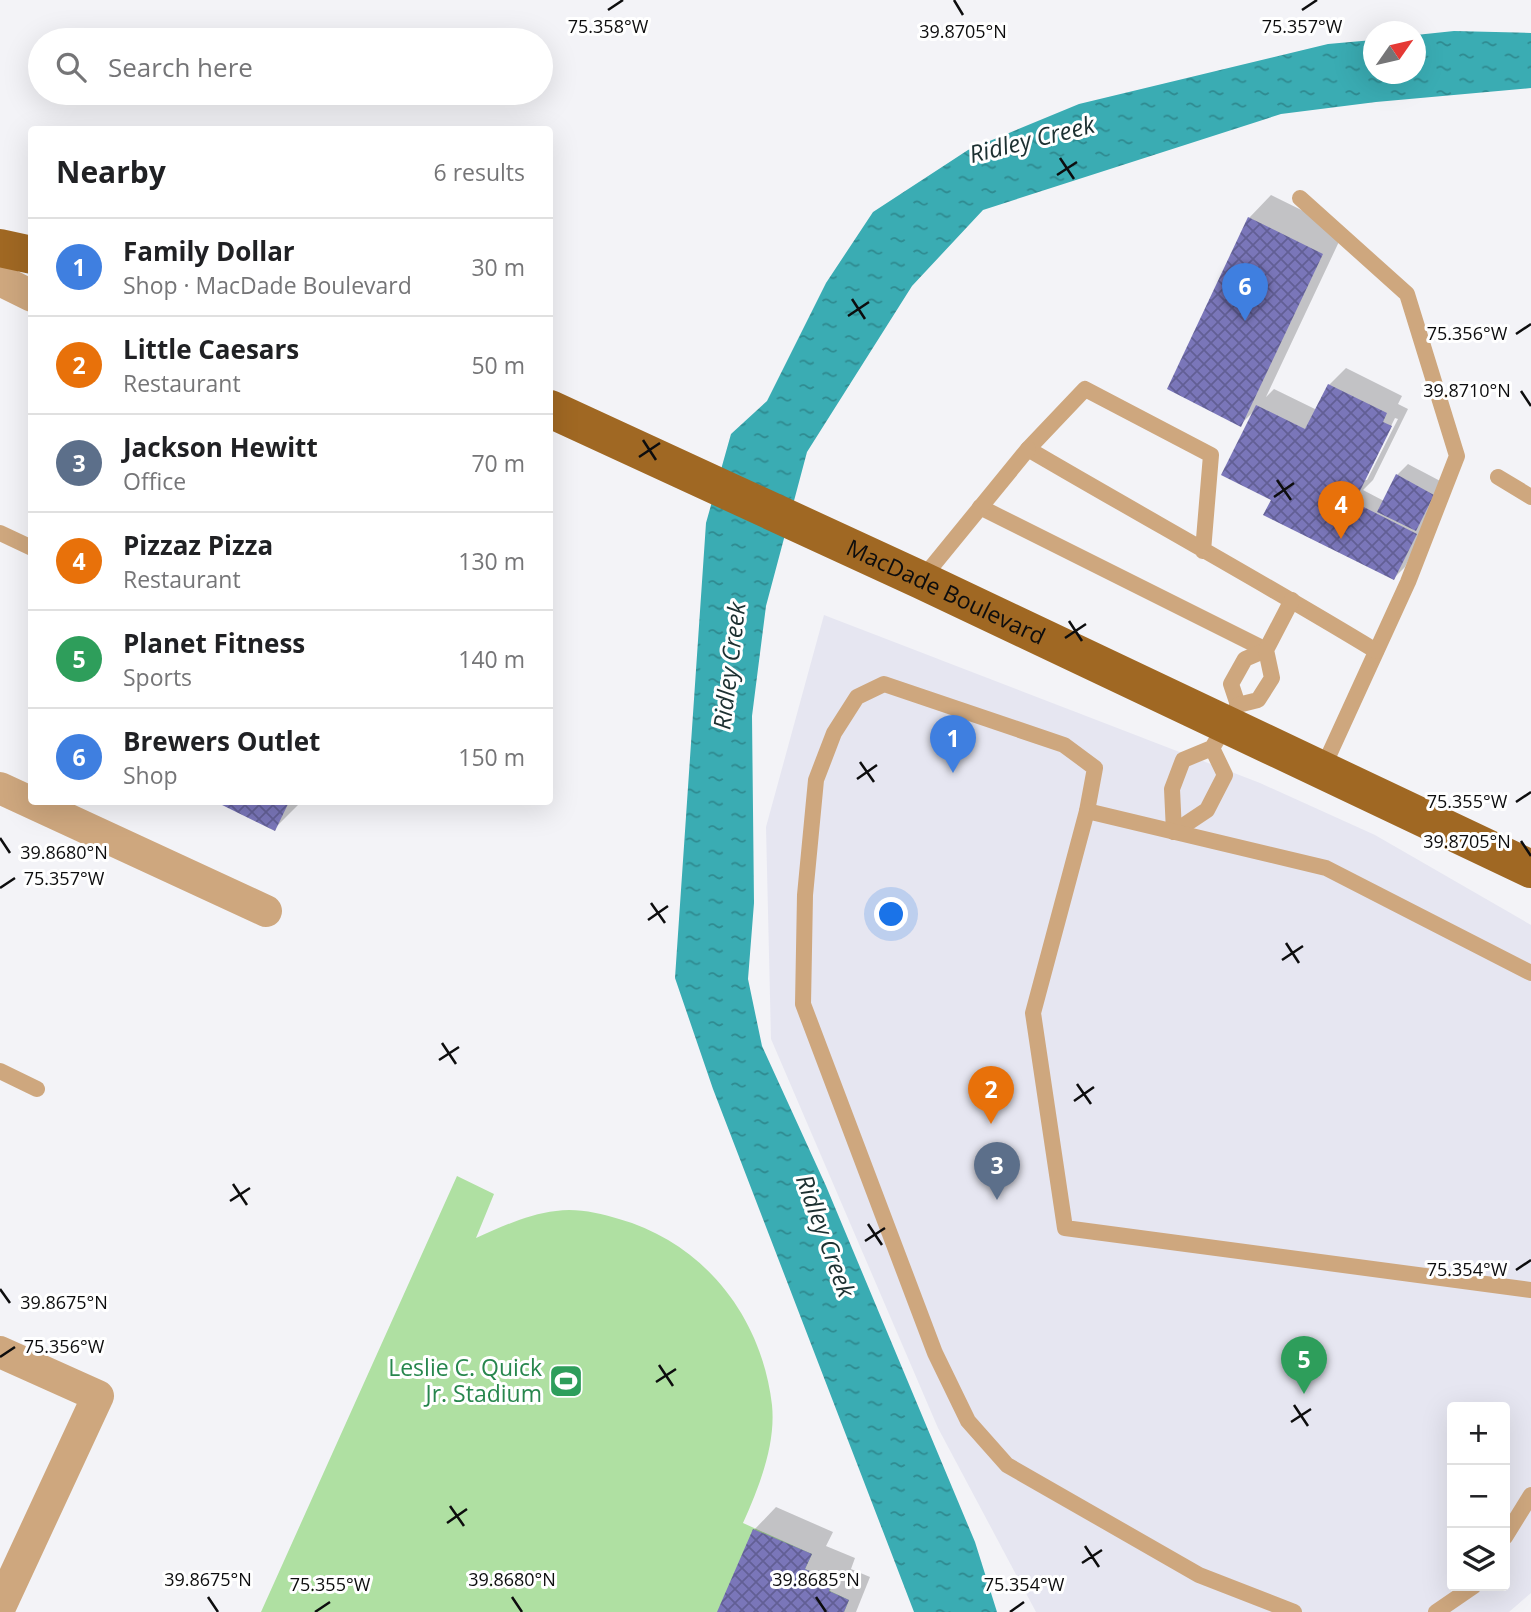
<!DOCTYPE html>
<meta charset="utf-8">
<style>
body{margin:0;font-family:"Open Sans",sans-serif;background:#f6f6f6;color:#202124}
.controls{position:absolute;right:21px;bottom:21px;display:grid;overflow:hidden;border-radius:7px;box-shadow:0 7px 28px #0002}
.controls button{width:63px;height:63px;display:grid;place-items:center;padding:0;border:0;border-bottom:2px solid #e0e0e0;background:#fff;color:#202124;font:35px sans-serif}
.compass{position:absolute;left:1363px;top:21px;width:63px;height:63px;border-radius:50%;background:#fff;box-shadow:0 7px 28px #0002;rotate:56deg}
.you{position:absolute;left:892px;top:915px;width:24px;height:24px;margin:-18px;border:5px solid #fff;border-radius:50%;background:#1a73e8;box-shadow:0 0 0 10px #1a73e833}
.badge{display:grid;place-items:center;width:46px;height:46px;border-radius:50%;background:#111827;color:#fff;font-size:23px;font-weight:700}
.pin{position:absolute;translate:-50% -58px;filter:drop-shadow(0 2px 4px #0008)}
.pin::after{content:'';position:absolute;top:37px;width:24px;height:21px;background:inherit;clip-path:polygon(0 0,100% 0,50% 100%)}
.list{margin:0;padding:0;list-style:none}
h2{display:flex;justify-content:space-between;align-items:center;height:91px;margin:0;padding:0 28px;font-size:30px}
h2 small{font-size:23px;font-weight:400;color:#757577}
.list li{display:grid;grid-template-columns:46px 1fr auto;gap:21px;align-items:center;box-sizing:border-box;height:98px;padding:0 28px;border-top:2px solid #e0e0e0}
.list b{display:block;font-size:26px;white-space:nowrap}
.list p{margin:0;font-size:23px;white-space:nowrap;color:#757577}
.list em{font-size:23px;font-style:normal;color:#757577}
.icon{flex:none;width:38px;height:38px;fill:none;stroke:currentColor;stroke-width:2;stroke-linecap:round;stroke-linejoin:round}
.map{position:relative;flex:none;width:1531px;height:1612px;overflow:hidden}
.search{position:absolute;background:#fff;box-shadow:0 7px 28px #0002;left:28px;top:28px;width:525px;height:77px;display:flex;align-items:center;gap:18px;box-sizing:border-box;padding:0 24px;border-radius:38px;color:#757577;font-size:26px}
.panel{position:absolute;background:#fff;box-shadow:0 7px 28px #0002;left:28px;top:126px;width:525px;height:679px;border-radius:7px}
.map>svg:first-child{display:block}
</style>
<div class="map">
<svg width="1531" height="1612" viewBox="0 0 1531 1612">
<defs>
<pattern id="water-ripples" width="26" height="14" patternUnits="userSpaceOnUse" patternTransform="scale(1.75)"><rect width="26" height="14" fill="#3aacb3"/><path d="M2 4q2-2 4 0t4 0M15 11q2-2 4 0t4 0" fill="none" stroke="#2f8a90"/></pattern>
<pattern id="building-cross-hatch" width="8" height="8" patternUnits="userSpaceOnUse" patternTransform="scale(1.75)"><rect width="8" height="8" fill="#7a76b9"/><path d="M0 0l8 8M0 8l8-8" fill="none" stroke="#625f95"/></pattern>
</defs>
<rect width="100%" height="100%" fill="#f3f3f7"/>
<path fill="#e6e6f1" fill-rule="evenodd" d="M824,615l436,168 115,52 156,90v668l-22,19h-473l-98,-184 -167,-389 -5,-212zM1452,1407h53v179h-53z"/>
<path fill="#afe0a2" d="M457,1176l37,18 -18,44c25,-11 52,-24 80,-27 21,-3 43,2 63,8 85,24 143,98 153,186 4,40 -13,82 -29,118l69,31 -7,15 28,12 -3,10 19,9 -5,12h-583z"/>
<polygon fill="url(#water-ripples)" points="1454,31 1531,33 1531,88 1376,102 1281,114 983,210 912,286 807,452 766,606 752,716 754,903 748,979 762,1046 826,1186 975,1542 997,1612 914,1612 713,1089 675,978 706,523 731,434 767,401 826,283 873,212 968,150 1079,104 1328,44 1373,40 1374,74 1416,74 1416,35"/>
<g fill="#0003" fill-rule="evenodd">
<path d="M1271,195l73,36 -78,166 8,-8 43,21 12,-25 17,-17 56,28 -4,8 10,5 -35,71 -10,10 21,11 13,-26 11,-11 36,19 -39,84 -11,11 -140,-167 -13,13 8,-206zM1395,418l3,1 -31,61h-3z"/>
<polygon points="220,802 301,802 274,829"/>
<polygon points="776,1507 833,1532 826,1546 855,1558 851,1569 870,1577 856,1612 719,1612 754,1530"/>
</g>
<g fill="url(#building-cross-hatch)">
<polygon points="1248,217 1323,254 1241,427 1167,389"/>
<polygon points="1328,384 1387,413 1383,422 1392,426 1356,499 1349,496 1348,499 1417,534 1394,580 1263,515 1271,500 1221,475 1256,405 1305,429"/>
<polygon points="1396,474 1434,495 1416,531 1377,512"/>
<polygon points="216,802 289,802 275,831"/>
<polygon points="753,1529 812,1554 805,1569 833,1581 829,1591 849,1600 844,1612 717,1612"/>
</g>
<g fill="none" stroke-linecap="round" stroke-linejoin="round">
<g stroke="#cea77e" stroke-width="16">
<polyline points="1300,198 1407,294 1457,456 1408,582 1322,770"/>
<polyline points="1498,477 1531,497"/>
<polyline points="980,507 1266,650"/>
<polyline points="0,533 32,548"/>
<path d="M1203,551l8,-96 -126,-66 -57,60c116,68 233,132 348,202"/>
<polyline points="921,580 1028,449"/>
<polyline points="1238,705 1231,684 1245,659 1266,650"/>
<polyline points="1087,811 1095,768 1064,745 884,684 857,697 834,733 816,780 805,895 803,1004 935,1353 968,1421 1007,1465 1199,1575 1294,1612"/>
<polyline points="1174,832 1172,789 1183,760 1212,748 1238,705 1258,700 1272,678 1266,650 1292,600"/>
<polyline points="1174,832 1207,810 1225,775 1212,748"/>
<polyline points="1531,973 1326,868 1087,811 1033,1013 1065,1228 1531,1290"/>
<polyline points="0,1071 37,1089"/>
<polyline points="1505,1537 1531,1495"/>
<polyline points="1436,1612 1474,1586"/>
</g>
<g stroke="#cea77e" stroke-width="32">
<polyline points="0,280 32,296"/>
<polyline points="0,788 266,911"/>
<polyline points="0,1352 98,1396 0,1607"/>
</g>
<g stroke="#a06823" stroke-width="38">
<polyline points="0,248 32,255"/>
<path id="s1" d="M550,409l371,171 610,289"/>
</g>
</g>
<path fill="none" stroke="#0d0d0e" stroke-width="2.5" d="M954,0l9,15M608,10l15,-10M1302,10l15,-10M1060,158l14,21M1057,175l20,-13M852,299l13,20M848,316l21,-14M1516,334l15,-10M1521,391l10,15M643,440l13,20M639,457l21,-14M1277,480l14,20M1274,497l20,-14M1069,621l13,20M1065,638l21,-14M860,762l14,20M857,779l20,-14M1516,802l15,-10M0,838l10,15M1521,841l10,15M0,888l15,-10M651,903l14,20M648,920l20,-14M1286,943l13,20M1282,960l21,-14M442,1043l14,21M439,1060l20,-13M1077,1084l14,20M1074,1101l20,-14M233,1184l14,21M230,1201l20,-13M868,1224l14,21M865,1241l20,-13M1516,1270l15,-10M0,1289l10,14M0,1357l15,-10M659,1365l14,21M656,1382l20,-13M1294,1405l14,21M1291,1422l20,-13M450,1506l14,20M447,1523l20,-14M1085,1546l14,21M1082,1563l20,-13M208,1597l10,15M512,1597l10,15M816,1597l10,15M315,1612l15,-10M1010,1612l14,-10"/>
<defs>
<g id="stadium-square" transform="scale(1.75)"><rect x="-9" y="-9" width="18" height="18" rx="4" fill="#2e9e5b" stroke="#fff"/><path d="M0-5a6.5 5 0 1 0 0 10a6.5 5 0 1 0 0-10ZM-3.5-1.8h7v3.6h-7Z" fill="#fff"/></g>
</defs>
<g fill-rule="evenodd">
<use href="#stadium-square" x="566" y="1381"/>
</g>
<g text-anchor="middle" stroke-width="6" stroke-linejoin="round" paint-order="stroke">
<g font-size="23" fill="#0d0d0e" stroke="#fff">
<text dy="8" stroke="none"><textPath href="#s1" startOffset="436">MacDade Boulevard</textPath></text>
</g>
<g font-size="23" fill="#27864d" stroke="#fff" text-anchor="end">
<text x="542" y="1376">Leslie C. Quick<tspan x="542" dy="26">Jr. Stadium</tspan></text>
</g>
<g font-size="24" font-style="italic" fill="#1c3031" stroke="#fff">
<text transform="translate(1032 140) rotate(-14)" y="8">Ridley Creek</text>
<text transform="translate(730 666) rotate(-83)" y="8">Ridley Creek</text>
<text transform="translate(825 1236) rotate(70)" y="8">Ridley Creek</text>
</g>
</g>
<g font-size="18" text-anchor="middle" fill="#0d0d0e" stroke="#fff" stroke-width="6" stroke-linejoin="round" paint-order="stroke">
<text x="1302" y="33">75.357°W</text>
<text x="608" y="33">75.358°W</text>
<text x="963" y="38">39.8705°N</text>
<text x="1467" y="340">75.356°W</text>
<text x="1467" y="397">39.8710°N</text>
<text x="1467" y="808">75.355°W</text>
<text x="1467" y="848">39.8705°N</text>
<text x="64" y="859">39.8680°N</text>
<text x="64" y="885">75.357°W</text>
<text x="1467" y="1276">75.354°W</text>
<text x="64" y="1309">39.8675°N</text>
<text x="64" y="1353">75.356°W</text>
<text x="208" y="1586">39.8675°N</text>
<text x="512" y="1586">39.8680°N</text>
<text x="816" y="1586">39.8685°N</text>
<text x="330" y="1591">75.355°W</text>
<text x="1024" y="1591">75.354°W</text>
</g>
</svg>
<div class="controls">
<button>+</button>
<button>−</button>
<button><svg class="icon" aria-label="layers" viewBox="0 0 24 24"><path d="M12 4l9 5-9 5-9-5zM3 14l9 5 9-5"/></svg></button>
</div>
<svg class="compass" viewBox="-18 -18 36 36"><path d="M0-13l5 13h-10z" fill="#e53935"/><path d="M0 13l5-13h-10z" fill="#757577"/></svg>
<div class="you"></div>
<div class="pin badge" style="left:953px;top:773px;background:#3f7fe0">1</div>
<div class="pin badge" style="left:991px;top:1124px;background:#e8710a">2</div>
<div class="pin badge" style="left:997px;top:1200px;background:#5c6f8a">3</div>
<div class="pin badge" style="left:1341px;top:539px;background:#e8710a">4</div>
<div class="pin badge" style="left:1304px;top:1394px;background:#2e9e5b">5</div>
<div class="pin badge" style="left:1245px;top:321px;background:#3f7fe0">6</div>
<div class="search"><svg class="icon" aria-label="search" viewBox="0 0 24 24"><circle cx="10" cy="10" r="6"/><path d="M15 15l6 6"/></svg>Search here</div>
<section class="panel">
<h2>Nearby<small>6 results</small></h2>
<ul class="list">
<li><span class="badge" style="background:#3f7fe0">1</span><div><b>Family Dollar</b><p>Shop · MacDade Boulevard</p></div><em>30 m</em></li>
<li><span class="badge" style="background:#e8710a">2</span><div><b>Little Caesars</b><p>Restaurant</p></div><em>50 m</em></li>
<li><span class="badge" style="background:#5c6f8a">3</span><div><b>Jackson Hewitt</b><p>Office</p></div><em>70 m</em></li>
<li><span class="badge" style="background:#e8710a">4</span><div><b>Pizzaz Pizza</b><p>Restaurant</p></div><em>130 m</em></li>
<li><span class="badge" style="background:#2e9e5b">5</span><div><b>Planet Fitness</b><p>Sports</p></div><em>140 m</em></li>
<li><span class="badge" style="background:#3f7fe0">6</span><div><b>Brewers Outlet</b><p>Shop</p></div><em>150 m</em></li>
</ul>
</section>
</div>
